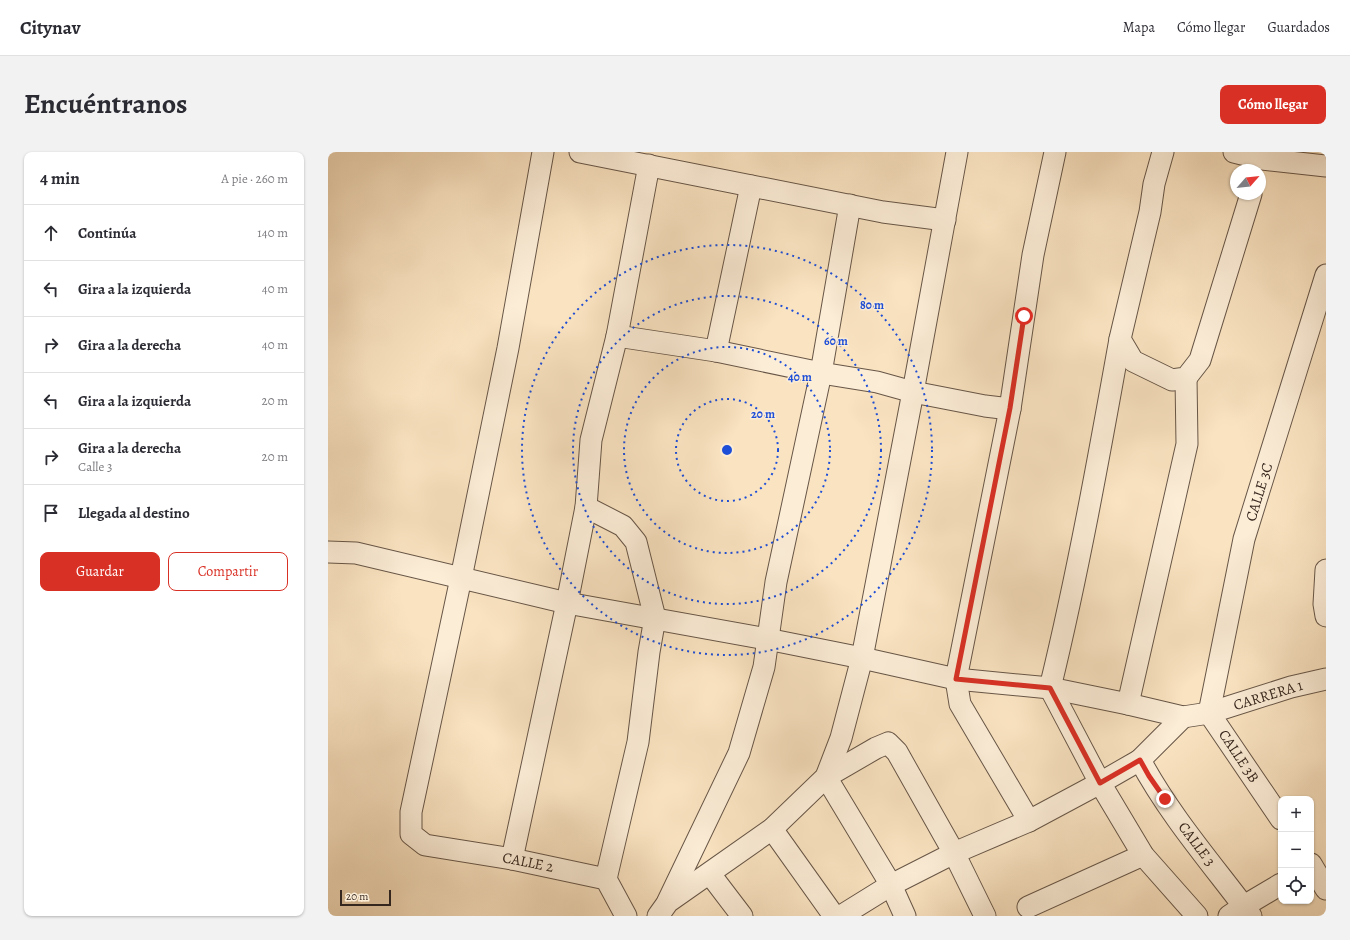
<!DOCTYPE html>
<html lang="es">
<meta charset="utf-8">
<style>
body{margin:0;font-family:Alegreya,serif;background:#f2f2f3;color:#2b2b33}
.controls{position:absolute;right:12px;bottom:12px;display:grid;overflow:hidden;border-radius:8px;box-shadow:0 1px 3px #0004}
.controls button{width:36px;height:36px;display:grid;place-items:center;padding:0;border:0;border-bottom:1px solid #e1e1e2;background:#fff;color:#2b2b33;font:20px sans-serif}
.compass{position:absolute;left:902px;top:12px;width:36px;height:36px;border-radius:50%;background:#fff;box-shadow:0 1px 3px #0004;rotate:63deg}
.scale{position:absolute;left:12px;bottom:10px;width:51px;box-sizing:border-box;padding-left:4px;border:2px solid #36271e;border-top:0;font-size:11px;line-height:14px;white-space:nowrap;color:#36271e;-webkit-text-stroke:3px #fcedd7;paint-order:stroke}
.stop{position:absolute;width:12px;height:12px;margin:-9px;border:3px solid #d93025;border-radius:50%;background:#fff}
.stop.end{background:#d93025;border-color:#fff;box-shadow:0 1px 4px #0008}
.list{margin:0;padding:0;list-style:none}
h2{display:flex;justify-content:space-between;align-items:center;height:52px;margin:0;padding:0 16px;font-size:17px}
h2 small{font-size:13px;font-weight:400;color:#7c7c81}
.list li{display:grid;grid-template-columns:26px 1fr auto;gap:12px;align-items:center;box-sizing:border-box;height:56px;padding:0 16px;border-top:1px solid #e1e1e2}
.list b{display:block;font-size:15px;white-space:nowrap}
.list p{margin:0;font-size:13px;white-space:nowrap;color:#7c7c81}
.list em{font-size:13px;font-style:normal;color:#7c7c81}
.actions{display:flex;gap:8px;padding:12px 16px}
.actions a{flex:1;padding:9px 0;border:1px solid #d93025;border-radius:8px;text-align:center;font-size:14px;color:#d93025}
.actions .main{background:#d93025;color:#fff}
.icon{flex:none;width:22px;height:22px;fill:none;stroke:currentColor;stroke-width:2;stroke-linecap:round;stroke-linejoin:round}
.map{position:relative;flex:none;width:998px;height:764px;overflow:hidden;border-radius:8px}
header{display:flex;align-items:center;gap:24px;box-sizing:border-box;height:56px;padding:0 20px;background:#fff;border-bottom:1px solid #e1e1e2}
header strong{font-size:19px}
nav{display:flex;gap:22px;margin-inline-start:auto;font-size:14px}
.intro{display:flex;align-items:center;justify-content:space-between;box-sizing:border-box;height:96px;padding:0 24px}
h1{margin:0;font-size:28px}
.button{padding:10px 18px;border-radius:8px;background:#d93025;color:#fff;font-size:14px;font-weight:700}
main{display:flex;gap:24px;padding:0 24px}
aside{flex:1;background:#fff;border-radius:8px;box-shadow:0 1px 3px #0004}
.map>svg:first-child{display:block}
</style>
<header>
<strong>Citynav</strong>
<nav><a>Mapa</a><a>Cómo llegar</a><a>Guardados</a></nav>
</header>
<div class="intro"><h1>Encuéntranos</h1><a class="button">Cómo llegar</a></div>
<main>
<aside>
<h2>4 min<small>A pie · 260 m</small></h2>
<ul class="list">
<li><svg class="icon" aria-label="ahead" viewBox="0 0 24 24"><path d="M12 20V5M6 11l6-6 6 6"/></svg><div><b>Continúa</b></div><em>140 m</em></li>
<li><svg class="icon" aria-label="left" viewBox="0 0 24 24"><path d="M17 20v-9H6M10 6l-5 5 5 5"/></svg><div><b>Gira a la izquierda</b></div><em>40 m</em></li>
<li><svg class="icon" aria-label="right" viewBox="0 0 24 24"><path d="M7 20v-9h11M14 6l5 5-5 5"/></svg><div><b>Gira a la derecha</b></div><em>40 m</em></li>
<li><svg class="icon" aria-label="left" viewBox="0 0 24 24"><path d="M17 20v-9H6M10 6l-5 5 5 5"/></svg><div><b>Gira a la izquierda</b></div><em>20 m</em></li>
<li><svg class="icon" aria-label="right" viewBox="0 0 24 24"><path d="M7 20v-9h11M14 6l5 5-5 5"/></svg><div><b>Gira a la derecha</b><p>Calle 3</p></div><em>20 m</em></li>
<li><svg class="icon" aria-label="arrive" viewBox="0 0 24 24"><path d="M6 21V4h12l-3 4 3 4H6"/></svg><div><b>Llegada al destino</b></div></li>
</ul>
<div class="actions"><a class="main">Guardar</a><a>Compartir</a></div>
</aside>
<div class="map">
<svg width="998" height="764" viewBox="0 0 998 764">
<rect width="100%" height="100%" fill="#fae3c1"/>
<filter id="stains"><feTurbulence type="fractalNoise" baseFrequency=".005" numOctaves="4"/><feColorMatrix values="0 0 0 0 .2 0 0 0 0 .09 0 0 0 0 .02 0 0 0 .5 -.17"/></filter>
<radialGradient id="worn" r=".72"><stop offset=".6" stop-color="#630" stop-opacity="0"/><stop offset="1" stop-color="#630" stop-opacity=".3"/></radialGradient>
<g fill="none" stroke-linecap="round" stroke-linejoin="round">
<g stroke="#675647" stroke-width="23">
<g id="minor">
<polyline points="215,0 180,196 133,426 83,660 83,682 97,693 184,707 278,727 298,764"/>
<polyline points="252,0 555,60 617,68"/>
<polyline points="835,0 826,32 822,60 792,187 805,209 844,228 858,226 872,208 923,42"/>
<polyline points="906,0 934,7 998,14"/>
<polyline points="289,184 388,199 493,221 549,230 585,240 657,254 682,257"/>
<path d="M792,187c-21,117 -42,234 -70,349l50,95 43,72 54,61"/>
<polyline points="388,199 423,34"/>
<polyline points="258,355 295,374 308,390 327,466 321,500 310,590 278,727"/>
<polyline points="0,400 28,401 239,451 439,487 534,506 628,527 722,536 800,552 855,565 881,561 963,535 998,527"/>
<polyline points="998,418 996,452 998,464"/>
<polyline points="800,552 859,292 858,226"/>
<polyline points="881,561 916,387 998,123"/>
<polyline points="881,561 953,667"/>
<path d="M855,565l-43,43c30,56 73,105 111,156"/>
<polyline points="701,669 632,552 628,527 682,257 705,103 727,0"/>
<polyline points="444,677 506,764"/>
<polyline points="184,707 239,451 258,355 263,288 289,184 321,13"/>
<polyline points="983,712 998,737"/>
<polyline points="382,722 414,764"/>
<polyline points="340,749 411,601 436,515 448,430 493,221 522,53"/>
<polyline points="700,755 815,703"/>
<polyline points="330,764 340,750 444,677 498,625 513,586 534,506 585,240 629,0"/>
<polyline points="513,764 563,733 626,701 701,669 772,631 812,608"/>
<polyline points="577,764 563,733 498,625 548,596 560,591 569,600 626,701 657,764"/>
<polyline points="901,764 916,754 953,732"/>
</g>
</g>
<use href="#minor" stroke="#fcedd7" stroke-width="21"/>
</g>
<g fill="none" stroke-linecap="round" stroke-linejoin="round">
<polyline stroke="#d93025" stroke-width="5" points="696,164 682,256 628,527 722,536 772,631 812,608 821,624 837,647"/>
</g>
<g fill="none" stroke="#1d4ed8" stroke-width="2" stroke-dasharray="2 4">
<circle cx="399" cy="298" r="51"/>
<circle cx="399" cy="298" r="103"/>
<circle cx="399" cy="298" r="154"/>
<circle cx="399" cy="298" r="205"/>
</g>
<g text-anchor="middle" stroke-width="3" stroke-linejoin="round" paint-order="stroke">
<g font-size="15" fill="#36271e" stroke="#fcedd7">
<text transform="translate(931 340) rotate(-73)" y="5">CALLE 3C</text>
<text transform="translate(940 543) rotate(-17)" y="5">CARRERA 1</text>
<text transform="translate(911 604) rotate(56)" y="5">CALLE 3B</text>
<text transform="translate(869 692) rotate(53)" y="5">CALLE 3</text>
<text transform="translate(200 710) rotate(11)" y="5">CALLE 2</text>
</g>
</g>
<circle cx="399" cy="298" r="6" fill="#1d4ed8" stroke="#fcedd7" stroke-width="2"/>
<g font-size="12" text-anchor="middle" font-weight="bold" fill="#1d4ed8" stroke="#fcedd7" stroke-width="3" stroke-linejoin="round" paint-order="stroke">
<text x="544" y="157">80 m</text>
<text x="508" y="193">60 m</text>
<text x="472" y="229">40 m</text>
<text x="435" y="266">20 m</text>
</g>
<rect width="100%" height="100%" filter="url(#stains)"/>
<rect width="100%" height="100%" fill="url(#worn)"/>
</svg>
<div class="controls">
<button>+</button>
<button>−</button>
<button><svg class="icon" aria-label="locate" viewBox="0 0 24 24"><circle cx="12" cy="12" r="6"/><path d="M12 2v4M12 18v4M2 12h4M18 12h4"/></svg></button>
</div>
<svg class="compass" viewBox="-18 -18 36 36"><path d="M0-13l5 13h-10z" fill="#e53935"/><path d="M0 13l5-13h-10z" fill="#7c7c81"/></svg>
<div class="scale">20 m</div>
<div class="stop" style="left:696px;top:164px"></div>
<div class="stop end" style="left:837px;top:647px"></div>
</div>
</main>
